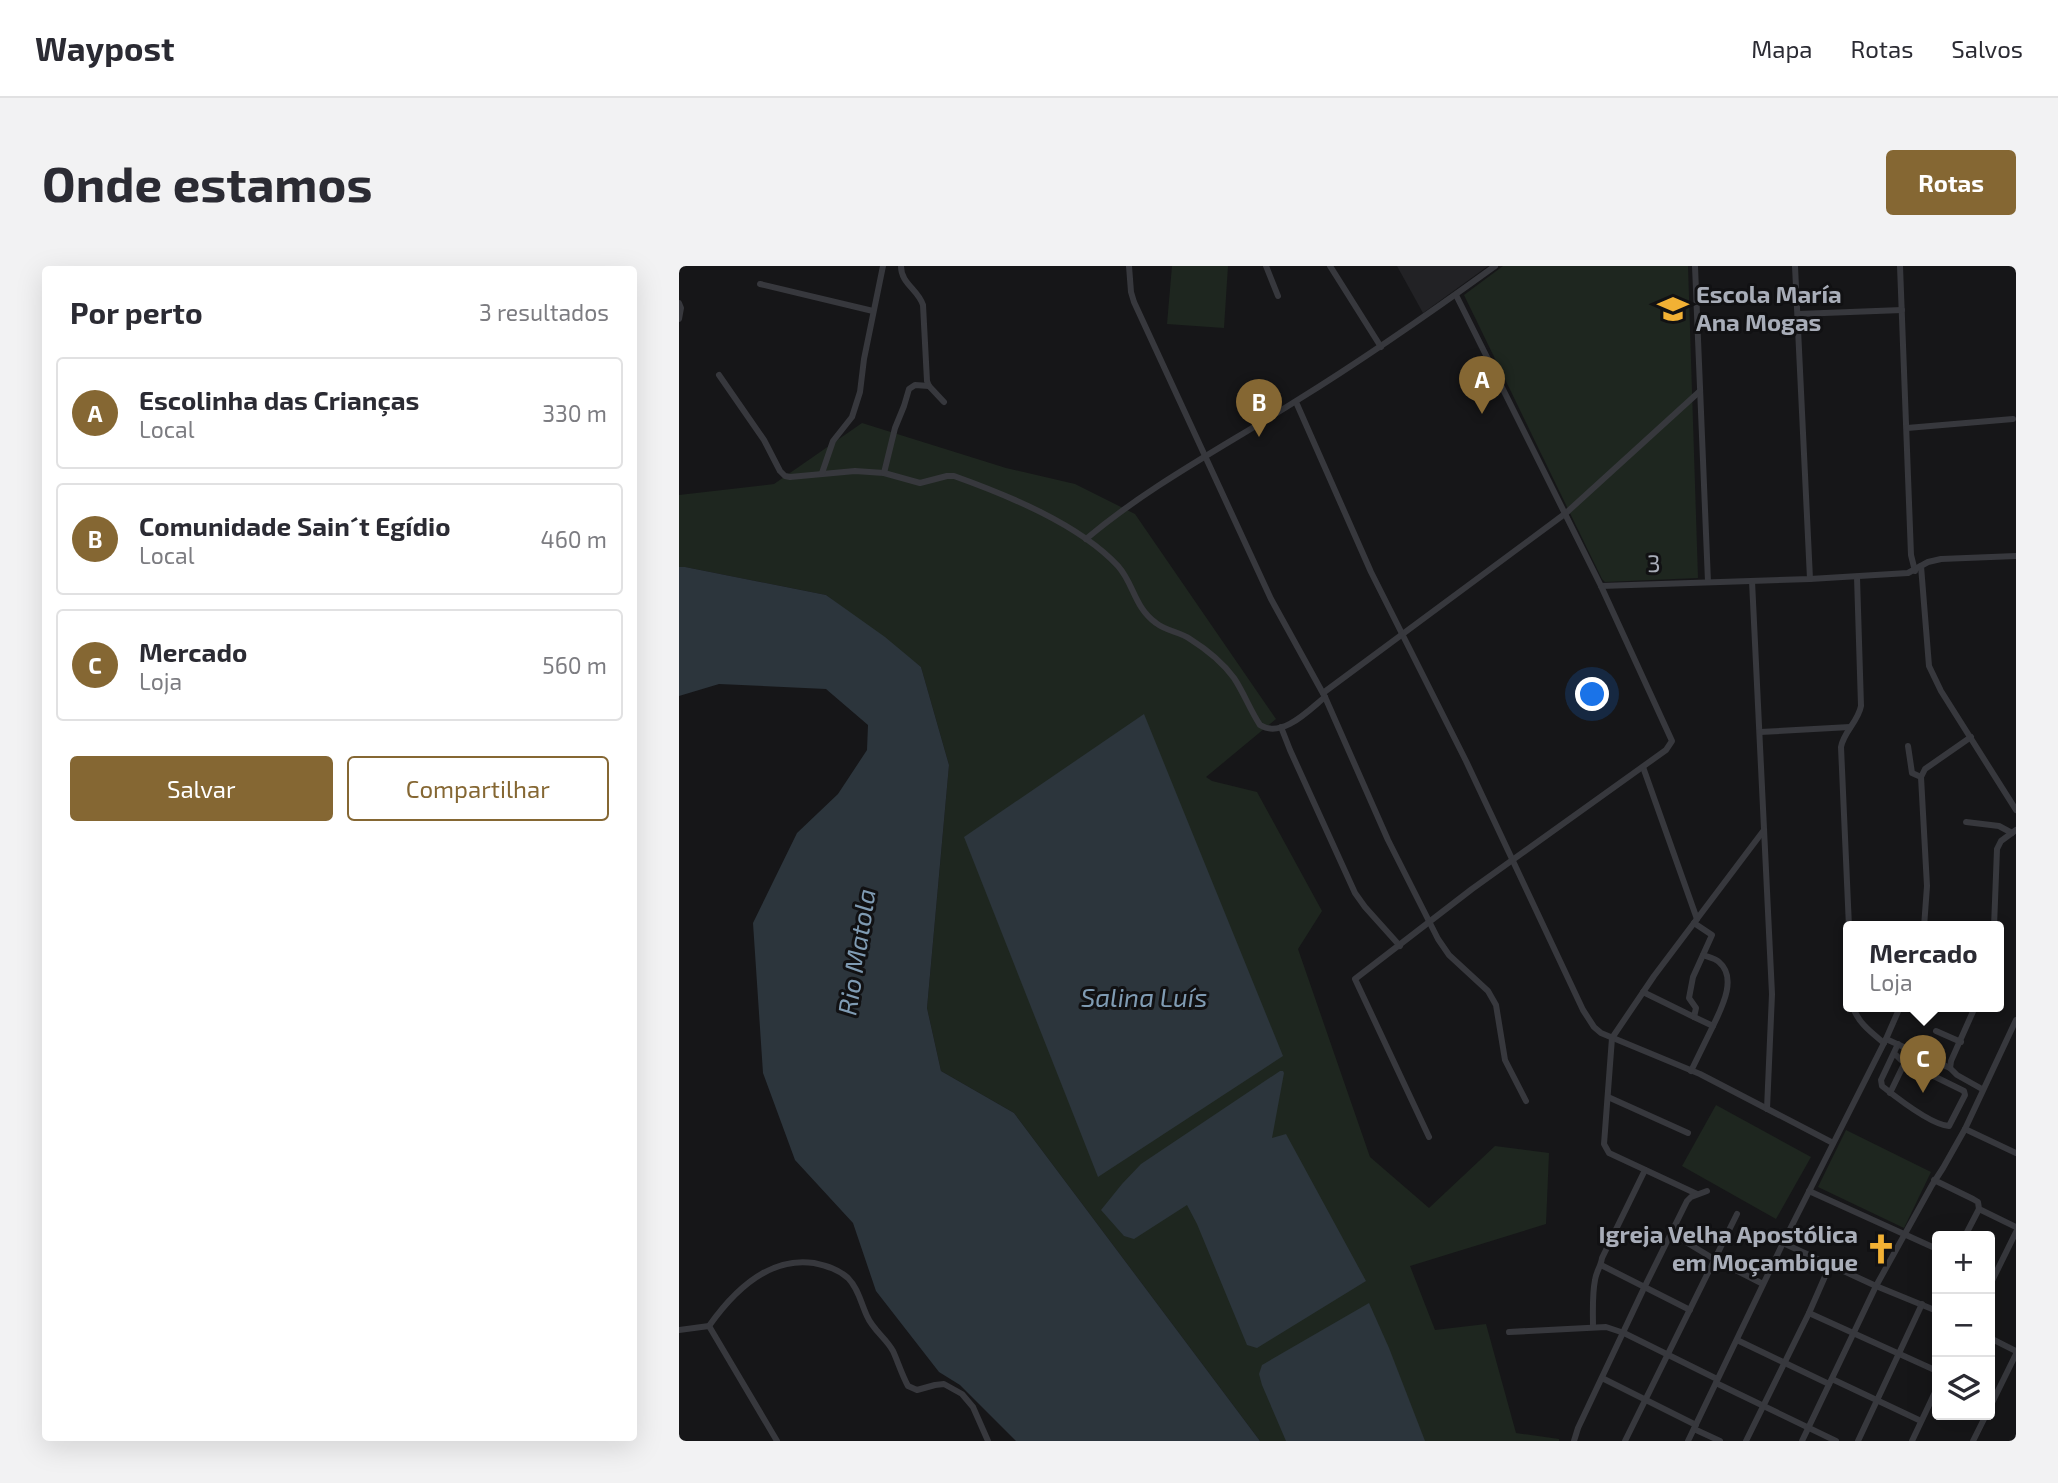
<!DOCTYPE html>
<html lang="pt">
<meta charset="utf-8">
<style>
body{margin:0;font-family:"Exo 2",sans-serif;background:#f2f2f3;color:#2b2b33}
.controls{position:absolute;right:21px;bottom:21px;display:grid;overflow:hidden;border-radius:7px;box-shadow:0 7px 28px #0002}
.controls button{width:63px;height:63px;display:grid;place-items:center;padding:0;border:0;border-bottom:2px solid #e1e1e2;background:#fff;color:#2b2b33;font:35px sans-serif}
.you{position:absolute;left:914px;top:429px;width:24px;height:24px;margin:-18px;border:5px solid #fff;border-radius:50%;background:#1a73e8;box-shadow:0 0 0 10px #1a73e833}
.badge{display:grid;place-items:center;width:46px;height:46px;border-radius:50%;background:#856733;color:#fff;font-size:23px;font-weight:700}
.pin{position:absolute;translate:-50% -58px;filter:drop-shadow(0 2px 4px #0008)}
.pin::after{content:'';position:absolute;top:37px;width:24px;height:21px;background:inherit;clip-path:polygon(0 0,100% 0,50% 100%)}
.popup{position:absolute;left:1164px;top:655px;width:161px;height:91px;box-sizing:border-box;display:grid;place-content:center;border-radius:7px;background:#fff;filter:drop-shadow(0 2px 5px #0005);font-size:23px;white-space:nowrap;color:#7c7c81}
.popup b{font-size:26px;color:#2b2b33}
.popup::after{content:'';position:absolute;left:50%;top:100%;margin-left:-14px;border:14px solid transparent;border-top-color:#fff}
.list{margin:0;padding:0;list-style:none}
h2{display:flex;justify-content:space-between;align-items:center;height:91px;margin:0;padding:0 28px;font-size:30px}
h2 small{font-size:23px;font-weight:400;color:#7c7c81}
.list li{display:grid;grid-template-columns:46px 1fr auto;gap:21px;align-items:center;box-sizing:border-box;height:112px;margin:0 14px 14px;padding:0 14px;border:2px solid #e1e1e2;border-radius:7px}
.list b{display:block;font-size:26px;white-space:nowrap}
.list p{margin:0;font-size:23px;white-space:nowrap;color:#7c7c81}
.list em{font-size:23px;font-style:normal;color:#7c7c81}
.actions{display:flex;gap:14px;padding:21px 28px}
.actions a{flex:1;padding:16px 0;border:2px solid #856733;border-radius:7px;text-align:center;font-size:24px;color:#856733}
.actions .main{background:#856733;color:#fff}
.icon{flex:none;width:38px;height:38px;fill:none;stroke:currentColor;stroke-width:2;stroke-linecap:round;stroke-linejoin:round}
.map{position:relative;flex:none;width:1337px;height:1175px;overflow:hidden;border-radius:7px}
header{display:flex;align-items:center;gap:42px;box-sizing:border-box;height:98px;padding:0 35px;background:#fff;border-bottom:2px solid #e1e1e2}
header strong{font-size:33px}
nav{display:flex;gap:38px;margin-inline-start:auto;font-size:24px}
.intro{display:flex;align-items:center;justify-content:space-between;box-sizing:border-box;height:168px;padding:0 42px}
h1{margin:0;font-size:49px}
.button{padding:18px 32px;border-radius:7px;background:#856733;color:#fff;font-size:24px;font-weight:700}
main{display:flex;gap:42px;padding:0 42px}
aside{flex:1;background:#fff;border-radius:7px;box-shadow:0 7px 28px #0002}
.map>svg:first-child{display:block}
</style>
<header>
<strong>Waypost</strong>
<nav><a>Mapa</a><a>Rotas</a><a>Salvos</a></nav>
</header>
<div class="intro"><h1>Onde estamos</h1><a class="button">Rotas</a></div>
<main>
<aside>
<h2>Por perto<small>3 resultados</small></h2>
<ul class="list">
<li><span class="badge">A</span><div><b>Escolinha das Crianças</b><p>Local</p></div><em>330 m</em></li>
<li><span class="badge">B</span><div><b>Comunidade Sain´t Egídio</b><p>Local</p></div><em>460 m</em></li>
<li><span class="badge">C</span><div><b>Mercado</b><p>Loja</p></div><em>560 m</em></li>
</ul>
<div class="actions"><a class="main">Salvar</a><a>Compartilhar</a></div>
</aside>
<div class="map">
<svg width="1337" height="1175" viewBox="0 0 1337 1175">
<rect width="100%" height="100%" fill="#161618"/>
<polygon fill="#222225" points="718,0 809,0 744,47"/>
<g fill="#1e261f">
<polygon points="493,0 549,0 545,62 488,58"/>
<polygon points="824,0 1009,0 1019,312 926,316 923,313 785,29"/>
<polygon points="183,157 327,202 396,218 456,248 597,453 527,511 533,515 578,526 643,645 619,683 691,891 750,942 816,880 870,887 867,958 731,1000 756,1064 807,1058 837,1167 880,1173 880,1175 581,1175 335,847 262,805 248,742 270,499 242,401 147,329 6,301 0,301 0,229 95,218"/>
<polygon points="1037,839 1132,891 1097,953 1003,900"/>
<polygon points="1167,864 1252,906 1225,962 1139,921"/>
</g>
<g fill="#2c353c">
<polygon points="0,301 6,301 147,329 206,371 242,401 270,499 248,742 262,805 335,847 581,1175 337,1175 281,1119 260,1106 197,1025 174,957 116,894 84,807 74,657 118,567 159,528 188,484 189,459 147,423 40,418 0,430"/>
<polygon points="465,448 604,790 419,911 285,571"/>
<polygon points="601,805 604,805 605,807 593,872 607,868 687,1015 578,1082 568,1079 518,958 508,939 455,973 445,970 422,944 443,918 462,898"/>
<polygon points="690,1037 710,1082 746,1175 607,1175 583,1119 580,1108 583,1099"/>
</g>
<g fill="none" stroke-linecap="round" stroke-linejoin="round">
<g stroke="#37383d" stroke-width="6">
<path d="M222,0c0,18 17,23 22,39l4,76 2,5 15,16"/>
<polyline points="450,0 452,26 455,36 592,333 646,431 709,574 759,673 770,689 809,725 817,739 826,794 847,835"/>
<polyline points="587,0 599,30"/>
<polyline points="651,0 702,81"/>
<polyline points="1016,0 1029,316"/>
<polyline points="1116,0 1131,313"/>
<polyline points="1221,0 1232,289 1236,305"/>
<polyline points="81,18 194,45"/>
<polyline points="0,37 2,42 0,53"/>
<polyline points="1119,48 1223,44"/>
<path d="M40,109l45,65 16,31 5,5 5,1 65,-6 29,2 36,10 27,-7h7c53,19 125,48 164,90 16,18 16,41 38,57 10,8 24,9 34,16 16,10 33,24 44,39 10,15 16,32 26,47 22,14 49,-15 65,-28"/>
<polyline points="617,136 692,306 787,495 904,744 915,761 922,767 1021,808 1154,877"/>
<polyline points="1228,162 1334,153"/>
<polyline points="143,207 154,175 173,151 181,126 185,93 204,0"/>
<polyline points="205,207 216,162 225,140 230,123 236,119 250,120"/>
<path d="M407,273c64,-54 139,-93 210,-138 68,-42 134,-88 199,-135"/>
<polyline points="1242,300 1250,400 1262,425 1337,544"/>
<polyline points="1073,315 1093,728 1088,843"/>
<polyline points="922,320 1131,313 1229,307 1249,296 1262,293 1337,290"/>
<polyline points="644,427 887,247 1021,125"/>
<polyline points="602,461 611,484 676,627 686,641 721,680"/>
<polyline points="1081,466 1171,461"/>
<polyline points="1229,480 1233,507 1242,511"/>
<polyline points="964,501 1018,653"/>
<polyline points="1287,556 1320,560 1333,567"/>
<path d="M1170,661l-8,-180c3,-16 17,-25 20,-41l-4,-129"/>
<polyline points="1245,661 1248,620 1242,511 1246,503 1292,471"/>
<polyline points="1315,661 1318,583 1322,575 1337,564"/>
<polyline points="964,726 1015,751 1017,742 1010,732 1014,711 1033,669 1015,657"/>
<path d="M1174,741c5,16 19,26 31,36"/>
<polyline points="1296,741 1272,795 1271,802 1278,809 1303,823"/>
<path d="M1015,751l19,9c8,-17 25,-48 6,-64 -4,-4 -11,-5 -16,-7"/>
<polyline points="1257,765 1282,776"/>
<polyline points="1207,773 1271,802"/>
<path d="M1215,787l7,7 63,31 1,4 -16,31c-17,-1 -52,-28 -67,-40l-1,-6 17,-36"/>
<polyline points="1012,805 1034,760"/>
<polyline points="1211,827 1226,796"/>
<polyline points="929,831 1009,867"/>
<polyline points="1286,863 1337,887"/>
<polyline points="750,871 676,713 793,623 987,484 993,475 922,320 777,29"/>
<polyline points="1255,914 1294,933 1299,936 1300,943 1337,961"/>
<polyline points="1130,925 1258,983"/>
<polyline points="1018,928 930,887 925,878 933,772 975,710 1085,564"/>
<polyline points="992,967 1035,993 1084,1018"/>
<polyline points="1286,970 1300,943"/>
<polyline points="1104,977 1197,1020 1258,1045"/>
<polyline points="922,999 1011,1044"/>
<polyline points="1311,1019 1337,966"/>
<polyline points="1130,1047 1258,1105"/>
<path d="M30,1060c24,-34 59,-70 105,-63 13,3 24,6 34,15 10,10 13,25 19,38 6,14 19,22 26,35 5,11 9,24 15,35l9,4 18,-5 9,-1 18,10 11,13 15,34"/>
<polyline points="30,1060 98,1175"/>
<path d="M914,1061c0,-15 -1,-32 2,-47 1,-8 6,-14 7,-22l43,-88"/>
<polyline points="0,1064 30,1060"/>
<polyline points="830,1066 927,1061 945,1067 1038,1113"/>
<polyline points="1311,1072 1337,1085"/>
<polyline points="1058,1074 1150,1118"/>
<polyline points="923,1112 1017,1159"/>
<polyline points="1153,1113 1242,1155"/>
<polyline points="1037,1117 1157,1175"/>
<polyline points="1311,1141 1337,1088"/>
<polyline points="1015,1163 1041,1175"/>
<polyline points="895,1175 899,1162 965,1022 1008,935 1012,931 1028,925"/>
<polyline points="946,1175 1058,948"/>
<polyline points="1009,1175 1104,977 1207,773 1221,741"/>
<polyline points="1067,1175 1130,1047 1151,999"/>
<polyline points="1123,1175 1197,1020 1253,919 1264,902 1286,863 1337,754"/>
<polyline points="1179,1175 1243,1038"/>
<polyline points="1233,1175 1258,1122"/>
<polyline points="1294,1175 1307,1149"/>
</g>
</g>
<defs>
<g id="school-bare" transform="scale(2.415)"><path d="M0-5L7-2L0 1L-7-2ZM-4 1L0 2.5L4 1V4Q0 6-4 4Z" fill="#f2b134" stroke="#111113" stroke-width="2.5" paint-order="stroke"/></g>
<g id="church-bare" transform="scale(2.415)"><path d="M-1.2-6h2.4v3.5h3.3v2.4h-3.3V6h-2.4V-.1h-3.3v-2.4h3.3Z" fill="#f2b134" stroke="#111113" stroke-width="2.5" paint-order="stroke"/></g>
</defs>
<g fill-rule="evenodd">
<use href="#school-bare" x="994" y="43"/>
<use href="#church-bare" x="1202" y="983"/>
</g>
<g text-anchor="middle" stroke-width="6" stroke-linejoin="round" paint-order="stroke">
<g font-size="24" font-weight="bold" fill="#a8adb8" stroke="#111113" text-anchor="start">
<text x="1017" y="37">Escola María<tspan x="1017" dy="28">Ana Mogas</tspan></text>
<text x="1179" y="977" text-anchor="end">Igreja Velha Apostólica<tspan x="1179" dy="28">em Moçambique</tspan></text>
</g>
<g font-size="24" fill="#a8adb8" stroke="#111113">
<text transform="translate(975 298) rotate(-2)" y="8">3</text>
</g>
<g font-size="26" font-style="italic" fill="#7f9bb3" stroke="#111113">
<text transform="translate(178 686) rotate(-81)" y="9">Rio Matola</text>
<text x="465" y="741">Salina Luís</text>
</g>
</g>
</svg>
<div class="controls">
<button>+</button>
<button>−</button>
<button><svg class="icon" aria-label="layers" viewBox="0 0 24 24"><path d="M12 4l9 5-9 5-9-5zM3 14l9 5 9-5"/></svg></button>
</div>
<div class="you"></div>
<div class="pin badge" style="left:803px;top:148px">A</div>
<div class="pin badge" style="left:580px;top:171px">B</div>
<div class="pin badge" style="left:1244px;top:827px">C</div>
<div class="popup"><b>Mercado</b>Loja</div>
</div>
</main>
